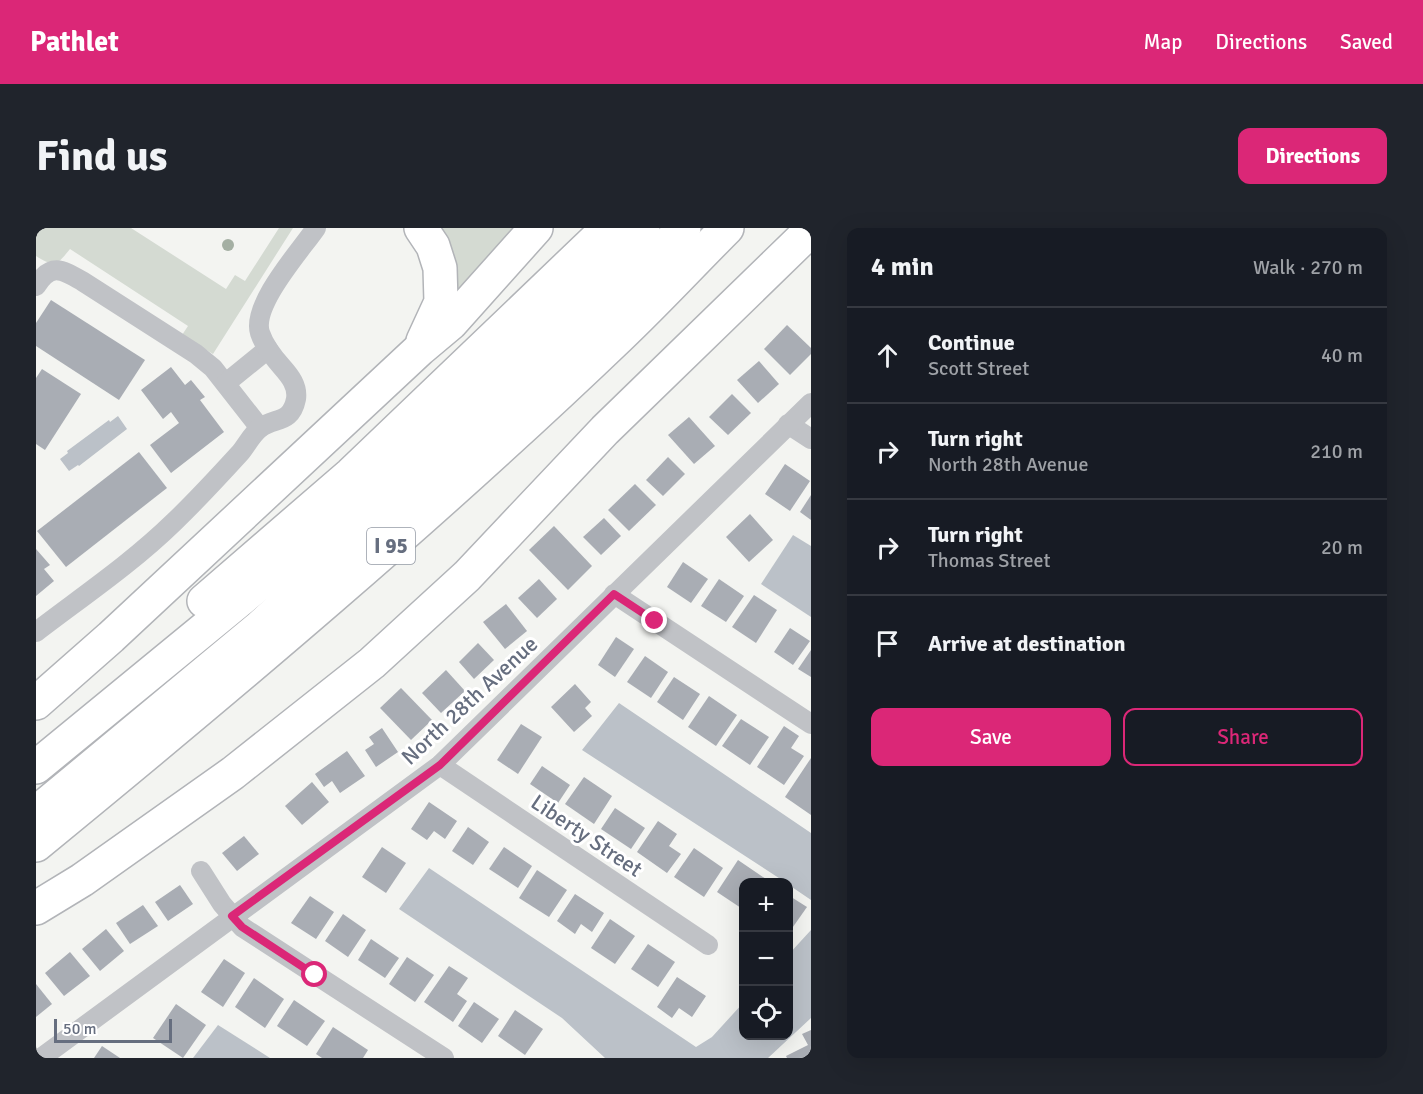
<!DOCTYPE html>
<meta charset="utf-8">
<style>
body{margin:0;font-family:Signika,sans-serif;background:#20242c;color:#f1f3f6}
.controls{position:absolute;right:18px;bottom:18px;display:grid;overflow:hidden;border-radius:12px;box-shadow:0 6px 24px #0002}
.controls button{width:54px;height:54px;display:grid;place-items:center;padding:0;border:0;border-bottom:2px solid #363941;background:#171b24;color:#f1f3f6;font:30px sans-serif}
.scale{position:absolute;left:18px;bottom:15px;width:118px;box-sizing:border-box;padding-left:6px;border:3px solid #666e7f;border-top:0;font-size:16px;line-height:21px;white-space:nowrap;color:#666e7f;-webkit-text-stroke:4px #fff;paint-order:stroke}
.stop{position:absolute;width:18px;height:18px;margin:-14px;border:4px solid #db2777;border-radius:50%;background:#fff}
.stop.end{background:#db2777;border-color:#fff;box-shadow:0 2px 6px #0008}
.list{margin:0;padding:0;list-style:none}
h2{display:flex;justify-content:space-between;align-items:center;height:78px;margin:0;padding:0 24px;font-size:26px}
h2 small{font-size:20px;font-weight:400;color:#9ea1a6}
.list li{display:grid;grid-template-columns:39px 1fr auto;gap:18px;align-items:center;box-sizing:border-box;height:96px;padding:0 24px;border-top:2px solid #363941}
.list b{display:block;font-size:22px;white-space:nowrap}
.list p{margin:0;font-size:20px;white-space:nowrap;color:#9ea1a6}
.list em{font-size:20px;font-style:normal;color:#9ea1a6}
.actions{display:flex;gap:12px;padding:18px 24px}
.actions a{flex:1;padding:14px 0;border:2px solid #db2777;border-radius:12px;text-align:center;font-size:21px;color:#db2777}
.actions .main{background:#db2777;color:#fff}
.icon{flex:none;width:33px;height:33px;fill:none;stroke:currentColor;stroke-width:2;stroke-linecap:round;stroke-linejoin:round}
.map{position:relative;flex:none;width:775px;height:830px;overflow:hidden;border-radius:12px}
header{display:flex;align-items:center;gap:36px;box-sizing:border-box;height:84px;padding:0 30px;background:#db2777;color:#fff}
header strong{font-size:28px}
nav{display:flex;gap:33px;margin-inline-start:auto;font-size:21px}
.intro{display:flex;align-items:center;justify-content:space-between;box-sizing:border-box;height:144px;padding:0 36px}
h1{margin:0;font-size:42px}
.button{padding:15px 27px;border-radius:12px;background:#db2777;color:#fff;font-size:21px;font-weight:700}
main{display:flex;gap:36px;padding:0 36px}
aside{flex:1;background:#171b24;border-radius:12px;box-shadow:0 6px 24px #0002}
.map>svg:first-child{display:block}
</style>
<header>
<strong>Pathlet</strong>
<nav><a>Map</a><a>Directions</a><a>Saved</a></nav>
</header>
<div class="intro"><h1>Find us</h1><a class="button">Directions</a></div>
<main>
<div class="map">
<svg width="775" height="830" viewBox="0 0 775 830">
<rect width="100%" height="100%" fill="#f3f4f1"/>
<g fill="#d4dad2">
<path d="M0,0h95l95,61 9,-14 10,6 34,-53h14l-80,126 -31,-19 6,-9 -118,-77c-13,16 -15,19 -34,7z"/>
<polygon points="397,0 478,0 420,70"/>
</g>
<g fill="#bbc1c8">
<polygon points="82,188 91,201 43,238 42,237 33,243 24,231 32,225 31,223 73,192 74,194"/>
<polygon points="757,307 775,318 775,389 725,356"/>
<polygon points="583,475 775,605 775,672 753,657 752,654 749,654 546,522"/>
<polygon points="393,640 660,819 676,809 707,775 708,808 752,808 753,726 775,702 775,790 732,830 569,830 526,790 363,681"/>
<polygon points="182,797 234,830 157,830"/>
</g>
<g fill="#a9adb4">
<polygon points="15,72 109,132 83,172 0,118 0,95"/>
<polygon points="751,97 775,120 775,126 754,147 728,121"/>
<polygon points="723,133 743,156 722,175 701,152"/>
<polygon points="135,139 149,157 155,152 169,169 164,172 188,204 135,245 114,217 143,195 135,184 127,191 105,162"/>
<polygon points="6,141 45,166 9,222 0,216 0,150"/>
<polygon points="696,166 715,185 692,207 673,189"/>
<polygon points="653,189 679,218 658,236 632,207"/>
<polygon points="103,224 131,260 30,339 1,303"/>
<polygon points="632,229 649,246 627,268 610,252"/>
<polygon points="749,236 774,253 754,283 729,266"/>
<polygon points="599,256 620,277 593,303 572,282"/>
<polygon points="775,267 775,292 764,284"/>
<polygon points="714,286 737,312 713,334 690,309"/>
<polygon points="568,290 585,308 565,327 547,309"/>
<polygon points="518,298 556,338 532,362 493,322"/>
<polygon points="0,321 14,337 8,341 18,353 0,368"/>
<polygon points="647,334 672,351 655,375 631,359"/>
<polygon points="503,351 521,371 501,390 482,370"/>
<polygon points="683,351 708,368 690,394 665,378"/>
<polygon points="718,367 741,382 720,415 696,399"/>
<polygon points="470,376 491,403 469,421 447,394"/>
<polygon points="754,400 774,413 757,437 738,424"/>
<polygon points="580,409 598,421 579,449 562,437"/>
<polygon points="442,415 458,432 438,451 423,434"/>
<polygon points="775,422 775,449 762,441"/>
<polygon points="609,428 632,444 615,470 591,454"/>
<polygon points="410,442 429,463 405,485 386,465"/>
<polygon points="638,449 664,466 647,492 621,474"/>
<polygon points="539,456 555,474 549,480 556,488 538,504 515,479"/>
<polygon points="365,460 396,492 375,512 344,480"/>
<polygon points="673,468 701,487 680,518 652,499"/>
<polygon points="705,491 733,509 714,537 686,518"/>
<polygon points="485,496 506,509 482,546 461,532"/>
<polygon points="748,498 763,508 755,520 768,528 748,557 721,539"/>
<polygon points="346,500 362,524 340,539 329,522 338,516 333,509"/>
<polygon points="311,523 329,548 304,565 296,553 288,559 279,546"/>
<polygon points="775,530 775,587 749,569"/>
<polygon points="506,538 534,557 522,575 494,556"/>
<polygon points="548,549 576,568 558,596 529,576"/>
<polygon points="276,554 293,574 266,597 249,578"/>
<polygon points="393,574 421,593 409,611 398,603 391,612 375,601"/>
<polygon points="579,580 609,600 595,621 565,601"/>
<polygon points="622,593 641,606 633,618 645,626 631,645 601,624"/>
<polygon points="432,599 453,614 437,637 416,623"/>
<polygon points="208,608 223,626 201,643 186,625"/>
<polygon points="346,619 370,635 350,665 326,649"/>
<polygon points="468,619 496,638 482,660 453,641"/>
<polygon points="658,620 687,640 668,669 638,649"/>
<polygon points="702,632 730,651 727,654 708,654 708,682 681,664"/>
<polygon points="501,642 531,662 513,689 483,670"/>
<polygon points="144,657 157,676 132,693 119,674"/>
<polygon points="539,666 568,685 556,704 545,696 539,706 521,693"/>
<polygon points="752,667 771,679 752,706"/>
<polygon points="274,668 298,684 280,711 255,695"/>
<polygon points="107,677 122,698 94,716 80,695"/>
<polygon points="307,686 330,702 312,729 289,713"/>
<polygon points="574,691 599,708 579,736 555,720"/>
<polygon points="70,701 88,723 64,743 46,721"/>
<polygon points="335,711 363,730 349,750 322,732"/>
<polygon points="612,716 639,734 622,759 595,741"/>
<polygon points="34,724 54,748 28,768 9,745"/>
<polygon points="371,729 398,747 379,774 353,756"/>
<polygon points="188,731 209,745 187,779 165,764"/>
<polygon points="413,738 432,750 421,766 431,773 417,794 388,774"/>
<polygon points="641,749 670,768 656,789 643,780 636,790 621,779"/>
<polygon points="218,750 248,771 229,800 199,779"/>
<polygon points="0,756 16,776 0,789"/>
<polygon points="258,772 289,793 271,818 241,798"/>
<polygon points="438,774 463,791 446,815 422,798"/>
<polygon points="140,776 170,797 147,830 117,810"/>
<polygon points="479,782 507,801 489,827 462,808"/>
<polygon points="297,799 332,822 327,830 286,830 280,826"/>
<polygon points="775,802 775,830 751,830 750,828 772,817 766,806"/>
<polygon points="66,818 84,830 58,830"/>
</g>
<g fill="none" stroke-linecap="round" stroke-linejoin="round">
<g stroke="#b2b4b8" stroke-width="36">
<g id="motorway">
<polyline points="385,0 397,18 404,40 405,74 387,113"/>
<polyline points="168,373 315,246 572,0"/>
<polyline points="0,475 75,409 384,121 415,95 500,0"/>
<polyline points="0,539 278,311 567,40 607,0"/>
<polyline points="0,585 224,399 525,122 648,0"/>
<path d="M0,617c199,-163 397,-330 583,-508 37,-35 72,-73 108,-109"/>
<polyline points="0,680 46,652 197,545 336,435 431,348 569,202 775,2"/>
</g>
</g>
<g stroke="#c0c2c6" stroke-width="20">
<path d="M0,58c15,-23 25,-17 46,-5l114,73 17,14 47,60"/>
<polyline points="190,155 232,121"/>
<polyline points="752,196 775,211"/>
<polyline points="578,366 775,496"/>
<path d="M0,404c47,-36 96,-69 138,-110 23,-22 45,-46 66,-69 6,-7 12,-19 20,-25 15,-11 31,-4 36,-29 2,-13 -6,-23 -14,-32 -9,-10 -18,-22 -22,-34 -9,-28 41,-83 56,-105"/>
<polyline points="404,537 672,717"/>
<polyline points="165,643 186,676 206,699 408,830"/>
<polyline points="5,830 404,537 775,175"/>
</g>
<use href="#motorway" stroke="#fff" stroke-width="33"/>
</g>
<circle fill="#a4afa3" cx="192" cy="17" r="6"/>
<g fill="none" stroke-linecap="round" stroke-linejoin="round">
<polyline stroke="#db2777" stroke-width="8" points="279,747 206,699 196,688 404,537 578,366 619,393"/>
</g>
<g text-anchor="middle" stroke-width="6" stroke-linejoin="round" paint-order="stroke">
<rect fill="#fff" stroke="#949aa5" stroke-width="1.5" x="331" y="300" width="48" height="36" rx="4.5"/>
<g font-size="21" font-weight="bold" fill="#666e7f">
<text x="355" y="325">I 95</text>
</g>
<g font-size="22" fill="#666e7f" stroke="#fff">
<text transform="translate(433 472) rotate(-43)" y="8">North 28th Avenue</text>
<text transform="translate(551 607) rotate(34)" y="8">Liberty Street</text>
</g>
</g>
</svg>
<div class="controls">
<button>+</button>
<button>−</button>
<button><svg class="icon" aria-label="locate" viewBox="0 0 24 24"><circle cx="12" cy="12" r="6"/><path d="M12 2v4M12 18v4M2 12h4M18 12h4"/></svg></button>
</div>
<div class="scale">50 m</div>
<div class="stop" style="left:279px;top:747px"></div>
<div class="stop end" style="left:619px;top:393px"></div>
</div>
<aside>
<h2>4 min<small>Walk · 270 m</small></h2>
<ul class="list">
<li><svg class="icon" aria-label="ahead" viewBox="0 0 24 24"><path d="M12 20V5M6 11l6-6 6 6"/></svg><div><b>Continue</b><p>Scott Street</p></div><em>40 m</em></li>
<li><svg class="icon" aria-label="right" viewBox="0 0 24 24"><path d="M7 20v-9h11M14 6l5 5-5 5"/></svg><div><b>Turn right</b><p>North 28th Avenue</p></div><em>210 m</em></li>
<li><svg class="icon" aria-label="right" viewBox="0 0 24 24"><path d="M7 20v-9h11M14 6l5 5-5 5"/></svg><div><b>Turn right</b><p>Thomas Street</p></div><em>20 m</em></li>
<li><svg class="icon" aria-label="arrive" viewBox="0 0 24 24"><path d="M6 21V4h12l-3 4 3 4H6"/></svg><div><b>Arrive at destination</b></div></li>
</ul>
<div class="actions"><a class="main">Save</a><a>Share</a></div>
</aside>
</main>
